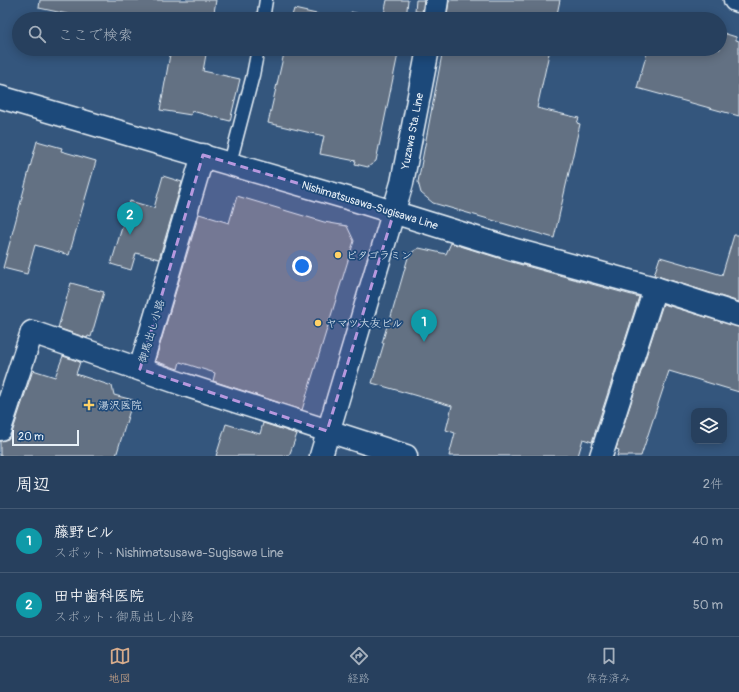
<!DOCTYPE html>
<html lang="ja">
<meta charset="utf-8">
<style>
body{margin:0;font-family:Pangolin,"Klee One",sans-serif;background:#334b67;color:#f1f3f6}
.controls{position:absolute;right:12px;bottom:12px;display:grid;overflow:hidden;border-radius:8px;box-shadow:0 2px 10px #0003}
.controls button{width:36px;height:36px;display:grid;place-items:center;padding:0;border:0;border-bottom:1px solid #435973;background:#27405e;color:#f1f3f6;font:20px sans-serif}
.scale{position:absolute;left:12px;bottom:10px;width:67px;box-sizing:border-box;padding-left:4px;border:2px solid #e8f1f8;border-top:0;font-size:11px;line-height:14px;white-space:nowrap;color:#e8f1f8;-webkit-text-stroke:3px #1f4a7a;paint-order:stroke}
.you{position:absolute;left:302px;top:266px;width:14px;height:14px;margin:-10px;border:3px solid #fff;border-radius:50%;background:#1a73e8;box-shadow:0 0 0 6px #1a73e833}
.badge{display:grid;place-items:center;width:26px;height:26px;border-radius:50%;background:#d6ab8b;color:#fff;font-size:13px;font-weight:700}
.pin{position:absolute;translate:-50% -33px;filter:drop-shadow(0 1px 2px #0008)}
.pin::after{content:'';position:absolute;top:21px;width:14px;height:12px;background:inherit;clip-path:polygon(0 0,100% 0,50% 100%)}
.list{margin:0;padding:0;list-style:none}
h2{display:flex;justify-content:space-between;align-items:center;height:52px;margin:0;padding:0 16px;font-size:17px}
h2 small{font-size:13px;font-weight:400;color:#a4afbc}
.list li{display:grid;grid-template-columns:26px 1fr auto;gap:12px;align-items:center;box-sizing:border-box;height:64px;padding:0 16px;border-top:1px solid #435973}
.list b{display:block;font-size:15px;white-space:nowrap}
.list p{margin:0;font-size:13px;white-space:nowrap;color:#a4afbc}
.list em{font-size:13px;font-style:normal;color:#a4afbc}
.icon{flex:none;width:22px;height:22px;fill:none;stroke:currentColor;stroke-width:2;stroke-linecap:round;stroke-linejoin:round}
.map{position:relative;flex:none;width:739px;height:456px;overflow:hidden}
.search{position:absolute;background:#27405e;box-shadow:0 2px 10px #0003;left:12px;right:12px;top:12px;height:44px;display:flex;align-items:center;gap:10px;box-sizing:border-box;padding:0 14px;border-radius:22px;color:#a4afbc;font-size:15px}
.sheet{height:180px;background:#27405e}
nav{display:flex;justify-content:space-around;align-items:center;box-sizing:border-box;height:56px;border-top:1px solid #435973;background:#27405e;font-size:11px;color:#a4afbc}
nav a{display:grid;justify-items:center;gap:2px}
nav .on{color:#d6ab8b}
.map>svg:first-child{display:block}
</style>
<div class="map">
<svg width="739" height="456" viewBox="0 0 739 456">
<rect width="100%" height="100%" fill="#34567d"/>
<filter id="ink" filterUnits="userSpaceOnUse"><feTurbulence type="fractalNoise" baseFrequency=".025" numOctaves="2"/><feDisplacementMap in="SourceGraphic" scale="8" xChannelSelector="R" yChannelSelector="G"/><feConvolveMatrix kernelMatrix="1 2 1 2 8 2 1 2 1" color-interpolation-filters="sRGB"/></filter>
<g filter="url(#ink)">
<g fill="#647183" stroke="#e8f1f8">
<polygon points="40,0 216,0 213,19 91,19 39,8"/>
<polygon points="387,0 408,0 406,19 349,19 351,12 383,19"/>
<polygon points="416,0 424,0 422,12 415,11"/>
<polygon points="449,0 560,0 556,19 449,19 449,16 447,15"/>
<polygon points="294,9 339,19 291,19"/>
<polygon points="720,32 736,37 736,40 739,41 739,116 637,88 648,49 720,49"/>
<polygon points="171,49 207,49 203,71 240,79 230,121 192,111 191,115 160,110"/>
<polygon points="285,49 399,49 376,161 368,167 355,164 356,161 320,154 324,136 268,123"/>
<polygon points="443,49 550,49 537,108 579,118 577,123 580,124 554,238 433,203 421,193 418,182"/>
<polygon points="37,141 62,148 61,151 96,161 69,255 35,245 27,274 3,268"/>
<polygon points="163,176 182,182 159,259 136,253 131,270 111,264 130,201 154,208"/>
<polygon points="237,196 324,222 347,226 354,241 302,410 213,381 215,373 180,362 178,369 155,361 199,214 229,223"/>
<polygon points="734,235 739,235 739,302 654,275 660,257 722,275"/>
<polygon points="451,243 508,261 639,297 592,442 583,439 578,456 449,456 455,433 446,430 452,406 372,383 384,343 382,343 389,319 390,320 409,254 419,248 446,254"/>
<polygon points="71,283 104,292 91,337 88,336 87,338 58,328"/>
<polygon points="663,304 739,327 739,392 669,371 641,456 617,456 619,450 616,449"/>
<polygon points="63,356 80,362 76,374 112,386 114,395 133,400 116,456 0,456 0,441 8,439 12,433 33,370 55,377"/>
<polygon points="263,423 297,434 289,456 216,456 226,424 260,434"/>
</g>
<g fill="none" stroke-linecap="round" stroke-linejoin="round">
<g stroke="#e8f1f8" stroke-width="15">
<g id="lane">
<polyline points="263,19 266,0"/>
<polyline points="230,163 253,75 258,49"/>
</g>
</g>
<g stroke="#e8f1f8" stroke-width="25">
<g id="street">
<polyline points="735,0 739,1"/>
<polyline points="140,369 203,155"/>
<polyline points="0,429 32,332 185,385 406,456"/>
<polyline points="601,456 655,288"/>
</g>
</g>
<g stroke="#e8f1f8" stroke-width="25">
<g id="secondary">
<polyline points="434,19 437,0"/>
<polyline points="0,97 354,200 512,249 655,288 739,315"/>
<polyline points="321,456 402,183 428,49"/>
</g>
</g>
<use href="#lane" stroke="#1f4a7a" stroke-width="12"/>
<use href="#street" stroke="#1f4a7a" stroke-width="22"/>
<use href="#secondary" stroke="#1f4a7a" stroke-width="22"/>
</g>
</g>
<path fill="#b798de" fill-opacity="0.2" stroke="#b798de" stroke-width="3" stroke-dasharray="8 5" stroke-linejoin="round" d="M203,155l191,57 -67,219 -187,-62z"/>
<g fill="#ffd166" stroke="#1f4a7a" stroke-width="1.5">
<circle cx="338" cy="255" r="4"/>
<circle cx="318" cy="323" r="4"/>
<path d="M87 399h4v4h4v4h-4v4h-4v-4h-4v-4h4z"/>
</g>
<g text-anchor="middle" stroke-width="3.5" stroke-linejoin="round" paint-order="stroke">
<g font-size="11" fill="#e8f1f8" stroke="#1f4a7a">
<text transform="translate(412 131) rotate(-79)" y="4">Yuzawa Sta. Line</text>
<text transform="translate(370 205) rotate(17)" y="4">Nishimatsusawa-Sugisawa Line</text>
<text transform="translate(151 331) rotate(-73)" y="4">御馬出し小路</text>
</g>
<g font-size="11" fill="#e8f1f8" stroke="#1f4a7a" text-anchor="start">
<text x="346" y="259">ピタゴラミン</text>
<text x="326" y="327">ヤマツ大友ビル</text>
<text x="98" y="409">湯沢医院</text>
</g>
</g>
</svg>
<div class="controls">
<button><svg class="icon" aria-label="layers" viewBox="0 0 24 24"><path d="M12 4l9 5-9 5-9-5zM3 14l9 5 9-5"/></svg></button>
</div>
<div class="scale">20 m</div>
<div class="you"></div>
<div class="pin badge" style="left:424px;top:342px;background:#0f9aa8">1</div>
<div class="pin badge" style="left:130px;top:235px;background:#0f9aa8">2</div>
<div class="search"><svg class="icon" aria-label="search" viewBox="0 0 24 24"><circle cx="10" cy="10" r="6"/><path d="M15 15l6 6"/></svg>ここで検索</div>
</div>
<section class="sheet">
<h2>周辺<small>2件</small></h2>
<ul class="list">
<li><span class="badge" style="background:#0f9aa8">1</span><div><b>藤野ビル</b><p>スポット · Nishimatsusawa-Sugisawa Line</p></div><em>40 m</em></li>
<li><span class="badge" style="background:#0f9aa8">2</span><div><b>田中歯科医院</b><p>スポット · 御馬出し小路</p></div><em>50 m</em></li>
</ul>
</section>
<nav>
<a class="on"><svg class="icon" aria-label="map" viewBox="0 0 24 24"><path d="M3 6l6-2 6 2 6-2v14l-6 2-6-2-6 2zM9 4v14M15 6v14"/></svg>地図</a>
<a><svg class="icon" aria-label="directions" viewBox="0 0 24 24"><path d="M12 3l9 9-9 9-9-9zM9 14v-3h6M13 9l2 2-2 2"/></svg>経路</a>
<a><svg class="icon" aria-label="saved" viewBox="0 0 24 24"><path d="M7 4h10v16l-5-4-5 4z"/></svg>保存済み</a>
</nav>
